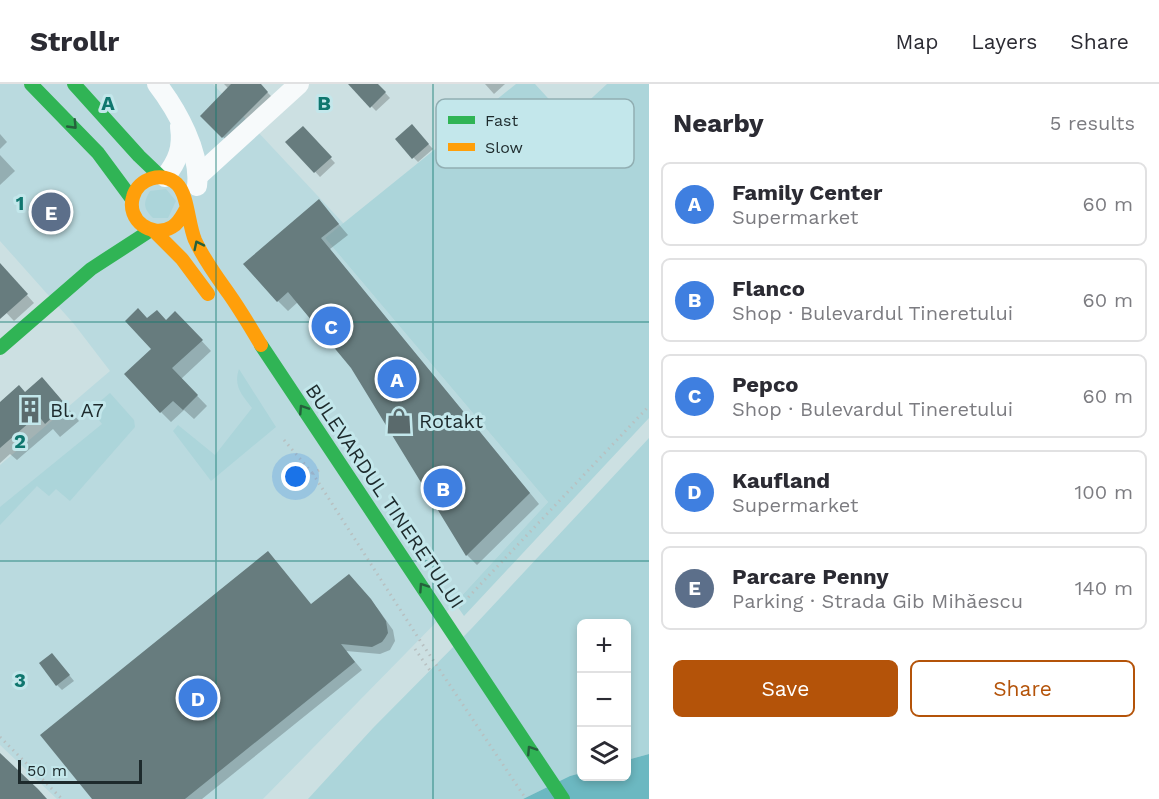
<!DOCTYPE html>
<meta charset="utf-8">
<style>
body{margin:0;font-family:"Work Sans",sans-serif;background:#f7f7f7;color:#2b2b33}
.controls{position:absolute;right:18px;bottom:18px;display:grid;overflow:hidden;border-radius:9px;box-shadow:0 3px 9px #0003}
.controls button{width:54px;height:54px;display:grid;place-items:center;padding:0;border:0;border-bottom:2px solid #e1e1e2;background:#fff;color:#2b2b33;font:30px sans-serif}
.scale{position:absolute;left:18px;bottom:15px;width:124px;box-sizing:border-box;padding-left:6px;border:3px solid #1d2a2c;border-top:0;font-size:16px;line-height:21px;white-space:nowrap;color:#1d2a2c;-webkit-text-stroke:4px #c3e7eb;paint-order:stroke}
.you{position:absolute;left:296px;top:393px;width:21px;height:21px;margin:-15px;border:4px solid #fff;border-radius:50%;background:#1a73e8;box-shadow:0 0 0 9px #1a73e833}
.badge{display:grid;place-items:center;width:39px;height:39px;border-radius:50%;background:#b45309;color:#fff;font-size:20px;font-weight:700}
.pin{position:absolute;translate:-50% -50%;border:3px solid #fff;box-shadow:0 2px 6px #0006}
.list{margin:0;padding:0;list-style:none}
h2{display:flex;justify-content:space-between;align-items:center;height:78px;margin:0;padding:0 24px;font-size:26px}
h2 small{font-size:20px;font-weight:400;color:#7c7c81}
.list li{display:grid;grid-template-columns:39px 1fr auto;gap:18px;align-items:center;box-sizing:border-box;height:84px;margin:0 12px 12px;padding:0 12px;border:2px solid #e1e1e2;border-radius:9px}
.list b{display:block;font-size:22px;white-space:nowrap}
.list p{margin:0;font-size:20px;white-space:nowrap;color:#7c7c81}
.list em{font-size:20px;font-style:normal;color:#7c7c81}
.actions{display:flex;gap:12px;padding:18px 24px}
.actions a{flex:1;padding:14px 0;border:2px solid #b45309;border-radius:9px;text-align:center;font-size:21px;color:#b45309}
.actions .main{background:#b45309;color:#fff}
.icon{flex:none;width:33px;height:33px;fill:none;stroke:currentColor;stroke-width:2;stroke-linecap:round;stroke-linejoin:round}
.map{position:relative;flex:none;width:649px;height:715px;overflow:hidden}
header{display:flex;align-items:center;gap:36px;box-sizing:border-box;height:84px;padding:0 30px;background:#fff;border-bottom:2px solid #e1e1e2}
header strong{font-size:28px}
nav{display:flex;gap:33px;margin-inline-start:auto;font-size:21px}
main{display:flex}
aside{flex:1;background:#fff}
.map>svg:first-child{display:block}
</style>
<header>
<strong>Strollr</strong>
<nav><a>Map</a><a>Layers</a><a>Share</a></nav>
</header>
<main>
<div class="map">
<svg width="649" height="715" viewBox="0 0 649 715">
<rect width="100%" height="100%" fill="#cce0e2"/>
<polygon fill="#badadf" points="0,0 213,0 344,140 325,154 548,418 455,519 263,715 57,715 0,661 0,381 110,287 74,240 0,157"/>
<g fill="#acd5da">
<polygon points="516,0 535,0 568,36 607,0 649,0 649,334 464,532 455,519 548,418 325,154"/>
<path d="M166,105l10,12 -8,17h-15c-10,-10 -10,-15 -3,-27z"/>
<path d="M239,285l37,58 -65,54 -38,-50 5,-6 37,30 37,-47c-10,-13 -19,-22 -13,-39z"/>
<polygon points="110,309 134,336 135,343 70,417 56,405 49,412 37,402 0,441 0,423 102,340 91,325"/>
<polygon points="649,354 649,670 627,676 626,540 582,540 581,689 570,692 523,715 308,715 373,644 472,544"/>
</g>
<polygon fill="#6cb8c1" points="649,670 649,715 523,715 570,692 581,689 582,692 626,692 627,676"/>
<g fill="#0003">
<polygon points="224,0 259,0 272,13 227,57 202,32 229,5"/>
<polygon points="350,0 377,0 390,14 376,27"/>
<polygon points="485,0 505,0 494,10"/>
<polygon points="303,44 335,79 320,93 288,58"/>
<polygon points="416,47 433,65 418,78 413,73"/>
<polygon points="0,50 7,58 0,65"/>
<polygon points="0,71 15,87 0,101"/>
<polygon points="319,117 348,151 330,165 539,420 477,481 467,471 352,283 298,218 288,227 278,217"/>
<polygon points="0,181 34,219 14,237 0,222"/>
<polygon points="148,236 185,239 211,267 181,295 207,322 194,335 184,326 171,338 161,328"/>
<polygon points="25,310 56,310 79,337 60,353 53,345 17,376 10,370 0,379 0,320"/>
<polygon points="356,500 378,525 393,546 395,557 390,566 380,570 346,567 362,586 202,715 94,715 312,522"/>
<polygon points="57,576 74,597 62,606 57,601"/>
</g>
<g fill="#677c7e">
<polygon points="231,0 261,0 268,8 222,54 200,32"/>
<polygon points="348,0 378,0 386,8 370,24"/>
<polygon points="412,40 429,60 412,75 395,55"/>
<polygon points="303,42 332,73 314,89 285,58"/>
<polygon points="319,115 339,140 321,154 530,409 466,472 351,284 288,208 277,218 243,180"/>
<polygon points="0,179 28,210 0,235"/>
<polygon points="138,224 147,234 157,226 166,236 175,227 203,256 172,284 198,311 183,326 173,317 160,329 124,290 151,265 125,237"/>
<polygon points="42,293 66,321 45,340 38,331 0,364 0,318 19,301 25,308"/>
<polygon points="268,467 311,520 349,490 371,515 386,537 388,549 385,554 382,558 372,563 341,560 355,578 185,715 92,715 40,651"/>
<polygon points="52,569 70,591 56,602 39,579"/>
<polygon points="0,669 38,705 47,715 0,715"/>
</g>
<g fill="none" stroke-linecap="round" stroke-linejoin="round">
<g stroke="#b8c0c1" stroke-width="3" stroke-dasharray="1.5 4.5" stroke-linecap="butt">
<polyline points="284,356 313,390"/>
<polyline points="319,386 313,390 421,558 526,715"/>
<polyline points="460,522 649,322"/>
<polyline points="415,565 431,588"/>
<polyline points="0,653 62,715"/>
</g>
<g stroke="#f7fafb" stroke-width="20">
<path d="M157,0c20,26 44,69 40,102"/>
<polyline points="198,92 299,0"/>
<path d="M165,93c13,-16 18,-30 15,-50"/>
</g>
<g stroke="#30b455" stroke-width="14">
<polyline points="31,0 98,69 132,115"/>
<polyline points="74,0 139,72 161,93"/>
<polyline points="261,261 563,715"/>
<polyline points="0,264 91,185 151,146"/>
</g>
<g stroke="#ff9f0a" stroke-width="14">
<path d="M186,125c-4,7 -7,14 -14,18 -20,12 -46,-7 -39,-30 5,-19 30,-26 44,-13 11,11 11,39 18,56 9,20 22,37 34,54 12,17 22,34 32,51"/>
<polyline points="154,147 182,175 208,210"/>
</g>
</g>
<defs><path id="oneway-chevron" d="M-2-3.5L2.5 0L-2 3.5" fill="none" stroke-width="1.6" stroke-linecap="round" stroke-linejoin="round" transform="scale(1.5)"/></defs>
<g stroke="#25613c">
<use href="#oneway-chevron" transform="translate(73 41) rotate(46)"/>
<use href="#oneway-chevron" transform="translate(198 161) rotate(-116)"/>
<use href="#oneway-chevron" transform="translate(303 325) rotate(-123)"/>
<use href="#oneway-chevron" transform="translate(423 503) rotate(-124)"/>
<use href="#oneway-chevron" transform="translate(531 666) rotate(-123)"/>
</g>
<path fill="none" stroke="#0f766e" stroke-width="1.5" stroke-opacity="0.55" d="M216,0v715M433,0v715M0,238h649M0,477h649"/>
<defs>
<g id="building-bare" transform="scale(2.07)"><path d="M-4-6H4V6H1V3H-1V6H-4ZM-2.5-4.3h1.7v1.8h-1.7ZM.8-4.3h1.7v1.8H.8ZM-2.5-1h1.7V.8h-1.7ZM.8-1h1.7V.8H.8Z" fill="#5a6a6c" stroke="#c3e7eb" stroke-width="2.5" paint-order="stroke"/></g>
<g id="shop-bare" transform="scale(2.07)"><path d="M-5-2.5h2.3a2.7 3.5 0 0 1 5.4 0H5L5.5 6h-11ZM-1.5-2.5h3a1.5 2.3 0 0 0-3 0Z" fill="#5a6a6c" stroke="#c3e7eb" stroke-width="2.5" paint-order="stroke"/></g>
</defs>
<g fill-rule="evenodd">
<use href="#building-bare" x="30" y="326"/>
<use href="#shop-bare" x="399" y="337"/>
</g>
<g text-anchor="middle" stroke-width="6" stroke-linejoin="round" paint-order="stroke">
<g font-size="20" fill="#1d2a2c" stroke="#c3e7eb" text-anchor="start">
<text x="50" y="333">Bl. A7</text>
<text x="419" y="344">Rotakt</text>
</g>
<g font-size="20" fill="#1d2a2c" stroke="#c3e7eb">
<text transform="translate(385 412) rotate(56)" y="7">BULEVARDUL TINERETULUI</text>
</g>
</g>
<rect x="436" y="15" width="198" height="69" rx="9" fill="#c3e7eb" stroke="#91aeb2" stroke-width="1.5"/>
<rect x="448" y="32" width="27" height="8" fill="#30b455"/>
<rect x="448" y="59" width="27" height="8" fill="#ff9f0a"/>
<g font-size="16" fill="#1d2a2c">
<text x="485" y="42">Fast</text>
<text x="485" y="69">Slow</text>
</g>
<g font-size="20" text-anchor="middle" font-weight="bold" fill="#0f766e" stroke="#c3e7eb" stroke-width="6" stroke-linejoin="round" paint-order="stroke">
<text x="108" y="26">A</text>
<text x="324" y="26">B</text>
<text x="20" y="126">1</text>
<text x="20" y="364">2</text>
<text x="20" y="603">3</text>
</g>
</svg>
<div class="controls">
<button>+</button>
<button>−</button>
<button><svg class="icon" aria-label="layers" viewBox="0 0 24 24"><path d="M12 4l9 5-9 5-9-5zM3 14l9 5 9-5"/></svg></button>
</div>
<div class="scale">50 m</div>
<div class="you"></div>
<div class="pin badge" style="left:397px;top:295px;background:#3f7fe0">A</div>
<div class="pin badge" style="left:443px;top:404px;background:#3f7fe0">B</div>
<div class="pin badge" style="left:331px;top:242px;background:#3f7fe0">C</div>
<div class="pin badge" style="left:198px;top:614px;background:#3f7fe0">D</div>
<div class="pin badge" style="left:51px;top:128px;background:#5c6f8a">E</div>
</div>
<aside>
<h2>Nearby<small>5 results</small></h2>
<ul class="list">
<li><span class="badge" style="background:#3f7fe0">A</span><div><b>Family Center</b><p>Supermarket</p></div><em>60 m</em></li>
<li><span class="badge" style="background:#3f7fe0">B</span><div><b>Flanco</b><p>Shop · Bulevardul Tineretului</p></div><em>60 m</em></li>
<li><span class="badge" style="background:#3f7fe0">C</span><div><b>Pepco</b><p>Shop · Bulevardul Tineretului</p></div><em>60 m</em></li>
<li><span class="badge" style="background:#3f7fe0">D</span><div><b>Kaufland</b><p>Supermarket</p></div><em>100 m</em></li>
<li><span class="badge" style="background:#5c6f8a">E</span><div><b>Parcare Penny</b><p>Parking · Strada Gib Mihăescu</p></div><em>140 m</em></li>
</ul>
<div class="actions"><a class="main">Save</a><a>Share</a></div>
</aside>
</main>
